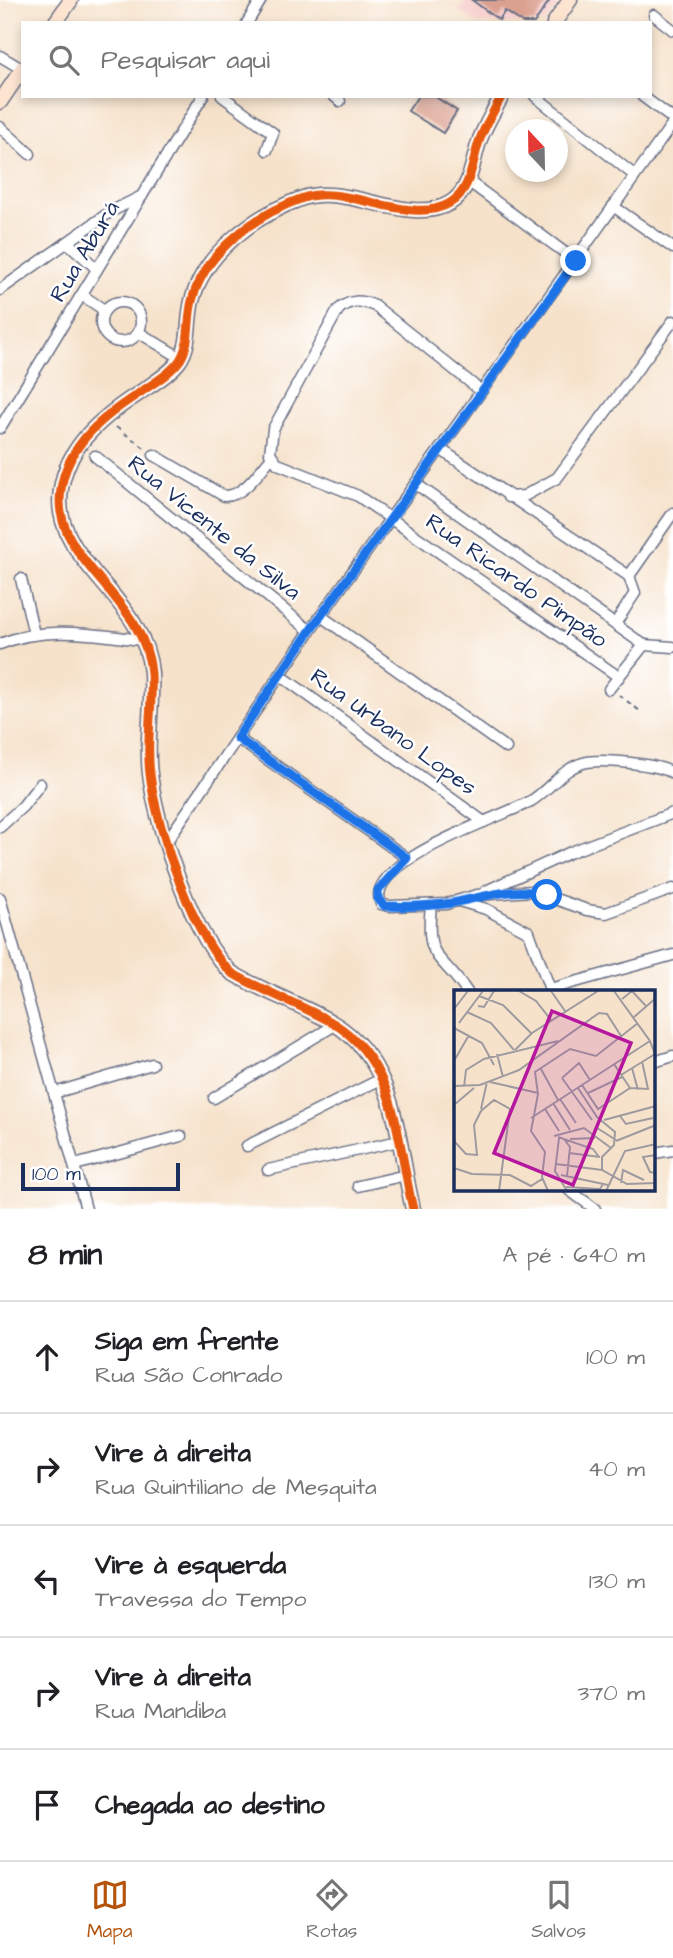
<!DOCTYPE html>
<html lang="pt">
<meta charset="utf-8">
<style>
body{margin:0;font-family:"Architects Daughter",sans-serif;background:#f2f2f2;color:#202124}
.compass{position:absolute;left:505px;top:119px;width:63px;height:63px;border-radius:50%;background:#fff;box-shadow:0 4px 10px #0003;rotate:338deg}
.scale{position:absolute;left:21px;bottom:18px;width:159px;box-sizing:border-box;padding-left:7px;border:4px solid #1b2f5e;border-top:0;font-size:19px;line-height:24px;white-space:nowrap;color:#1b2f5e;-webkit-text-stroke:5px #fff;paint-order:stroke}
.stop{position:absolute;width:21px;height:21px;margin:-16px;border:5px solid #1a73e8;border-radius:50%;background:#fff}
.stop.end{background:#1a73e8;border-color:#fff;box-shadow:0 2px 7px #0008}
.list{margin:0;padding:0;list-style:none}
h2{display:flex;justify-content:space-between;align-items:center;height:91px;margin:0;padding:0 28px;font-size:30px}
h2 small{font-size:23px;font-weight:400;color:#757577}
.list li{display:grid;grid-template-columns:46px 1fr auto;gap:21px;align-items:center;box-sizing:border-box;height:112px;padding:0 28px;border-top:2px solid #e0e0e0}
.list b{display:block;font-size:26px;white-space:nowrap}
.list p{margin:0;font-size:23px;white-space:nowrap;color:#757577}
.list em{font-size:23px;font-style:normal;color:#757577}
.icon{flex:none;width:38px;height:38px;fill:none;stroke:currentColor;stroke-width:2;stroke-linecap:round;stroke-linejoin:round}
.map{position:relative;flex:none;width:673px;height:1209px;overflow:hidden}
.search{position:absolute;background:#fff;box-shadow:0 4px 10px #0003;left:21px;right:21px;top:21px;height:77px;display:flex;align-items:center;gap:18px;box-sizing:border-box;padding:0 24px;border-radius:0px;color:#757577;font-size:26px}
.sheet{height:651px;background:#fff}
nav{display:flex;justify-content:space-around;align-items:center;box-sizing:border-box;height:98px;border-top:2px solid #e0e0e0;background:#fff;font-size:19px;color:#757577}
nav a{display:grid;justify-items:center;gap:4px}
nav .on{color:#b45309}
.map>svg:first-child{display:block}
</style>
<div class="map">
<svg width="673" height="1209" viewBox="0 0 673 1209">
<rect width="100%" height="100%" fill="#fff"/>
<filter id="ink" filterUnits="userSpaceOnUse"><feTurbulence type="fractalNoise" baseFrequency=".0143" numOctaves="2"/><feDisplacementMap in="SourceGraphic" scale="14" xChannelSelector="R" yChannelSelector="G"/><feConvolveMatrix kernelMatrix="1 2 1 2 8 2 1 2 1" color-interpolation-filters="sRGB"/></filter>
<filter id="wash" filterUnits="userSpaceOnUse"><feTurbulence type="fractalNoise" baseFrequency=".00686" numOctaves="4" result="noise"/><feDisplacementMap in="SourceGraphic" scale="28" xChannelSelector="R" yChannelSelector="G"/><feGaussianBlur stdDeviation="1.57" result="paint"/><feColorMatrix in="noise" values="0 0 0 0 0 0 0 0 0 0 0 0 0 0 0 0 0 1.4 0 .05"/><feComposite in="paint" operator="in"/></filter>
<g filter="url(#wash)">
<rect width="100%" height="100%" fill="#f6e2cb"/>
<polygon fill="#f7d0cf" points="466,0 562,0 545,23 476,23 459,10"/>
<g id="blocks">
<g fill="#dba190">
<polygon points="472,0 550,0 534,23 523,23 505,11 499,20"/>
<polygon points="418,96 434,96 457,111 443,133 408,111"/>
</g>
</g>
</g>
<g filter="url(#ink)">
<use href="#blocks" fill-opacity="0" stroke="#686e84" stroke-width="2"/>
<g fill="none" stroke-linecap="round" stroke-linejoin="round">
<g stroke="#686e84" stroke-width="13">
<g id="street">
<polyline points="654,15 673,30"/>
<polyline points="247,23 261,0"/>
<polyline points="0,56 22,69"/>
<polyline points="222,96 273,133 267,150"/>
<polyline points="334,96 340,101"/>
<polyline points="535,96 634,175"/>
<polyline points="642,96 673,119"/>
<polyline points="0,127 30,154"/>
<polyline points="468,181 576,261"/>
<polyline points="613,206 673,248"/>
<polyline points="68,243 97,269"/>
<polyline points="0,290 110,212 142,196"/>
<polyline points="82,295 104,310"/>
<circle cx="121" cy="322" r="20"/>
<polyline points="138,332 181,358"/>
<path d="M481,391l-106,-85c-14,-6 -25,-7 -37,4l-65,119 -3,24 8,11 80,32 261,181"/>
<polyline points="0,428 203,96"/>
<polyline points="440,449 629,576 673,513"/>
<path d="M154,455l70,41c19,1 35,-24 47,-38"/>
<polyline points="95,456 310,631"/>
<polyline points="416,484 644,645"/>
<polyline points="508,497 524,496 557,478 673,321"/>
<polyline points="21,579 34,634"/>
<polyline points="321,616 506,748"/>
<polyline points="615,624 635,593 629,576"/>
<path d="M0,644c46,-19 96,-9 143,-4"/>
<polyline points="644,645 673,647"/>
<polyline points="280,675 484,822"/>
<polyline points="609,689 644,645"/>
<polyline points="237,738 407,858"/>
<path d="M673,773c-15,-9 -73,-15 -90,-10 -21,6 -34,27 -52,38 -28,16 -170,61 -150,103l8,2 57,-2 31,-9 55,-4 55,19 19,3 67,-24"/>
<polyline points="0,827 23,806 40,784"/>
<polyline points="167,841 310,631 673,123"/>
<polyline points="486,891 571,852 673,813"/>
<polyline points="0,898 86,1209"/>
<polyline points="459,901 486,909 529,932 551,992"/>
<path d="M431,905c-6,57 9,47 36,87"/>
<polyline points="550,989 673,955"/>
<polyline points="654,1062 673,1056"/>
<polyline points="54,1093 152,1064"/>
<polyline points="214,1098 335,1025"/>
<polyline points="247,1146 383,1078"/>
<polyline points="654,1153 673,1150"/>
<polyline points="75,1165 181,1136"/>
<polyline points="268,1170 399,1141"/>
<polyline points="358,1186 406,1175"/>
<polyline points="569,1190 595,1209"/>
</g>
</g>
<g stroke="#686e84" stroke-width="17">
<g id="secondary">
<polyline points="55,23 71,0"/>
<polyline points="554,23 570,0"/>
<polyline points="0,102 23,68"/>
<path d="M413,1209c-16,-66 -15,-147 -80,-186 -33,-19 -69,-31 -101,-50 -38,-33 -74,-142 -81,-192 -6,-35 2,-73 0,-108 -5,-72 -91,-108 -91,-172 1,-50 39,-82 78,-107 14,-10 32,-20 42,-34 11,-17 7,-40 12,-59 12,-49 65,-87 111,-103 44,-15 107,29 147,5 22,-13 22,-43 30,-64 6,-15 14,-29 22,-43"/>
</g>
</g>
<g stroke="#686e84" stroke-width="2" stroke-dasharray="5 5" stroke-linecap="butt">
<polyline points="116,427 146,449"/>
<polyline points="619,695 640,711"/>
</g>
<use href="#street" stroke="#fff" stroke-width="10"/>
<use href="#secondary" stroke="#fde4d1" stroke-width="14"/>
<g stroke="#fff" stroke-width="13">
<path id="cycleway" d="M413,1209c-16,-66 -15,-147 -80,-186 -33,-19 -69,-31 -101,-50 -38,-33 -74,-142 -81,-192 -6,-35 2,-73 0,-108 -5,-72 -91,-108 -91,-172 1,-50 39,-82 78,-107 14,-10 32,-20 42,-34 11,-17 7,-40 12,-59 12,-49 65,-87 111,-103 44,-15 107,29 147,5 22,-13 22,-43 30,-64 6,-15 14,-29 22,-43"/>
</g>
<use href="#cycleway" stroke="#e8590c" stroke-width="9"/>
</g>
</g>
<g fill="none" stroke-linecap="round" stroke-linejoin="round" filter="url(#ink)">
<path stroke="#1a73e8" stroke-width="9" d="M547,895c-36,-10 -68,4 -102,9 -19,2 -42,3 -60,2l-7,-7v-9l29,-32 -170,-120 73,-107 266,-370"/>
</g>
<g text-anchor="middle" stroke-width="5" stroke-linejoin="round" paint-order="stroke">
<g font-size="23" fill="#1b2f5e" stroke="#fff">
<text transform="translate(84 251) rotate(-59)" y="8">Rua Aburá</text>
<text transform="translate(215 527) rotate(39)" y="8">Rua Vicente da Silva</text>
<text transform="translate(517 580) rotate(35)" y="8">Rua Ricardo Pimpão</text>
<text transform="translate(394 731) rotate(36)" y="8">Rua Urbano Lopes</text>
</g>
</g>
<g transform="translate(454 990)">
<rect width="201" height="201" fill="#f6e2cb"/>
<path fill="none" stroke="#9e9a9f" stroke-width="2" d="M65,1l17,10 15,19M97,1l14,20M160,1l36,50 6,16M25,6l24,9 28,28M168,9l10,-8 14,15M24,16l6,1 10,-16M0,19l14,-18M13,22l24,11 23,27M180,27l22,-19M5,33l24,-32M0,38l28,15 12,22M61,60l17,-17 66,-42M43,64l6,23M0,71l15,-26M160,74l16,24M178,78l6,22M87,79l17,31M167,85l34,-21M108,88l30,42M108,88l17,-15 11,17M36,92l48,11M128,95l16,24 32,-21M0,96l26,-1 39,-15 80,-57 8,1 14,22M10,97l2,-17 18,-11 74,-18M124,98l19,29 18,15 -1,13 -12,12v13M176,98l18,1 -6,-28M134,103l34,-16M106,109l16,24M99,113l17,27M0,115l20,-17M27,119l6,-27M91,119l14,22M166,126l6,8 27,-6M77,128l119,-77M150,130l52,-14M143,138l19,12M100,146l30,-8 27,20M104,147l35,12 6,8M105,148l-4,33 12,20M110,149l6,8 -3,29M116,149l25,-1M0,151l12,13 11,1 -3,-30 7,-14 13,-11 16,9M162,151l40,-16M115,163l31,4M202,165l-13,2 7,15 6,1M102,174l46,6 25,14 29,-1M0,178l18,6 38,1 21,11 11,-7M107,185l47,10M167,193l2,-13 21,10M112,197l34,2 3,-5M45,201l11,-82M94,201l-6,-14 3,-25 -14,-21 7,-37 -3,-22 35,-23 26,7 42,-33M152,201l19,-40 31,-7"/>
<path fill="#b5179e" fill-opacity="0.15" stroke="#b5179e" stroke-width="3.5" d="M98,21l79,32 -58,142 -79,-32z"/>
<rect width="201" height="201" fill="none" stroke="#1b2f5e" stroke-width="3.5"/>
</g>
</svg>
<svg class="compass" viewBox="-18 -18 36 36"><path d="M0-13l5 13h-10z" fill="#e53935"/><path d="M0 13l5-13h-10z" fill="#757577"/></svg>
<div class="scale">100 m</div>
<div class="stop" style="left:547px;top:895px"></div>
<div class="stop end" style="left:576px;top:261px"></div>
<div class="search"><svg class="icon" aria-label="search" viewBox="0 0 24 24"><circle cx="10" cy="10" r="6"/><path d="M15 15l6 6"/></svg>Pesquisar aqui</div>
</div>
<section class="sheet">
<h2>8 min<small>A pé · 640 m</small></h2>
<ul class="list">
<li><svg class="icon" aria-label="ahead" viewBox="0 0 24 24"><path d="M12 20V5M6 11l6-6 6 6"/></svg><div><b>Siga em frente</b><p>Rua São Conrado</p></div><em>100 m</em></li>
<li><svg class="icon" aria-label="right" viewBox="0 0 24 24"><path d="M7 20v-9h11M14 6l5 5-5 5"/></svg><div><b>Vire à direita</b><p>Rua Quintiliano de Mesquita</p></div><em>40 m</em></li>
<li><svg class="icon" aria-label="left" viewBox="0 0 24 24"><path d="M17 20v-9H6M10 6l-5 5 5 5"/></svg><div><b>Vire à esquerda</b><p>Travessa do Tempo</p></div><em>130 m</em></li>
<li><svg class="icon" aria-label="right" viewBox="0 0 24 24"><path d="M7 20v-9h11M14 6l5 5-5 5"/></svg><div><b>Vire à direita</b><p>Rua Mandiba</p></div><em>370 m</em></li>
<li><svg class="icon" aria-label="arrive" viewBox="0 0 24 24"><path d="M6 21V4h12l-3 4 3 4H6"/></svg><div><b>Chegada ao destino</b></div></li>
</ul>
</section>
<nav>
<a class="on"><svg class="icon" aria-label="map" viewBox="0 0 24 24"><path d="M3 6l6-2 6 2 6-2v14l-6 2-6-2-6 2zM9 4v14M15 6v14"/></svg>Mapa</a>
<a><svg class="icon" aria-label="directions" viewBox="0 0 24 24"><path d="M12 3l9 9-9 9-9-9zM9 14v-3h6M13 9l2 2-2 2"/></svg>Rotas</a>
<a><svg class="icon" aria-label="saved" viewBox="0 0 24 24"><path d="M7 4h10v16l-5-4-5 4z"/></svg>Salvos</a>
</nav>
